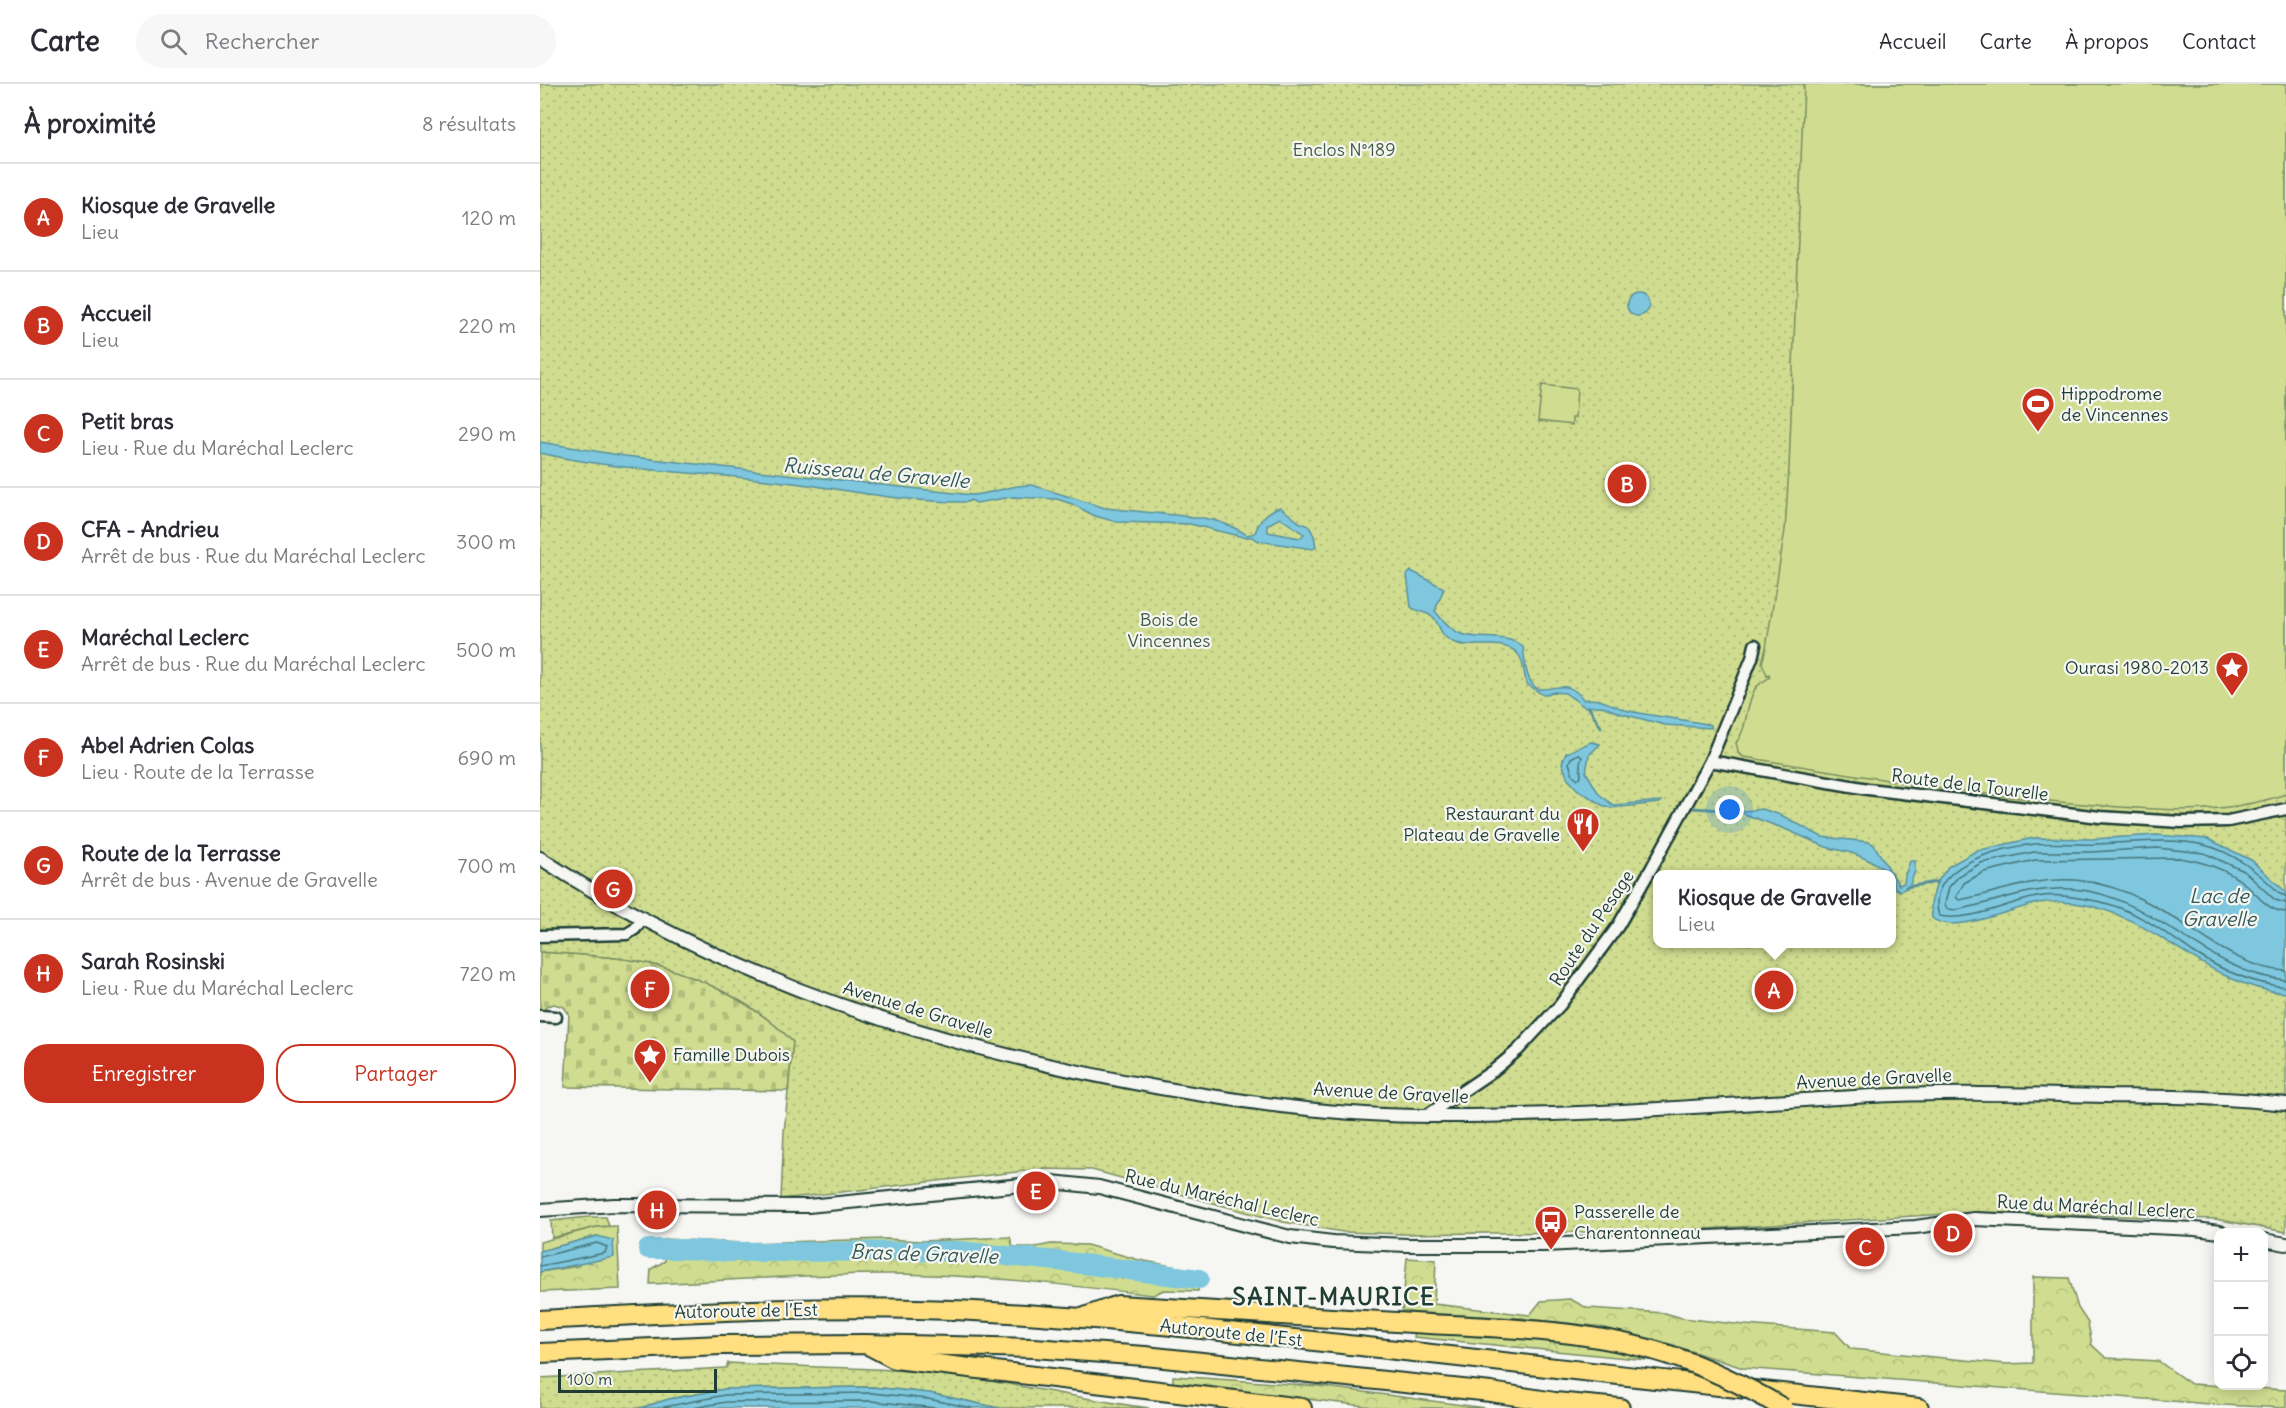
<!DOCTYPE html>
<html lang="fr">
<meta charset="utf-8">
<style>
body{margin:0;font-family:Delius,sans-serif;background:#f7f7f7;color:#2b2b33}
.controls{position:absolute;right:18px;bottom:18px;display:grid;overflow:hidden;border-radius:12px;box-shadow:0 3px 15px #0003}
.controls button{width:54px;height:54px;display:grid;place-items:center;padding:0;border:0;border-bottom:2px solid #e1e1e2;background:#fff;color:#2b2b33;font:30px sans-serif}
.scale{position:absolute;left:18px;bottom:15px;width:159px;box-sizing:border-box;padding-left:6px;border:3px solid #1f3d34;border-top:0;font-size:16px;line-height:21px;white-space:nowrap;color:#1f3d34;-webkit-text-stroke:4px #f6f6f2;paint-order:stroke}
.you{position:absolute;left:1190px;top:726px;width:21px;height:21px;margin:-15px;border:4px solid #fff;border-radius:50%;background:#1a73e8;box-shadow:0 0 0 9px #1a73e833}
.badge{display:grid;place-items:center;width:39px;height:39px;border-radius:50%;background:#c8321e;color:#fff;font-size:20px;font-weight:700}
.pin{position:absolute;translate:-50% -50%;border:3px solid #fff;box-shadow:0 2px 6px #0006}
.popup{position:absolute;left:1113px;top:786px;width:243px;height:78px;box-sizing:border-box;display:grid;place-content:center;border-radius:12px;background:#fff;filter:drop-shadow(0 2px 4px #0005);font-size:20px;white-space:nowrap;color:#7c7c81}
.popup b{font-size:22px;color:#2b2b33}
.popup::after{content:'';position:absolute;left:50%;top:100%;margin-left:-12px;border:12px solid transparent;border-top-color:#fff}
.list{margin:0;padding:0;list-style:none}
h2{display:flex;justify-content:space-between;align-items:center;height:78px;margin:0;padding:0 24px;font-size:26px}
h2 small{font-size:20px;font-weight:400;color:#7c7c81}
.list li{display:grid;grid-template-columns:39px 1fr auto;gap:18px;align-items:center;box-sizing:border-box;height:108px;padding:0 24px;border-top:2px solid #e1e1e2}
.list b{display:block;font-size:22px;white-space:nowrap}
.list p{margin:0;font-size:20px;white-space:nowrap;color:#7c7c81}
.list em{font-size:20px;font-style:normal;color:#7c7c81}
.actions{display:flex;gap:12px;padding:18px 24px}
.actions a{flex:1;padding:14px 0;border:2px solid #c8321e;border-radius:24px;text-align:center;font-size:21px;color:#c8321e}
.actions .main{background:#c8321e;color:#fff}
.icon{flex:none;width:33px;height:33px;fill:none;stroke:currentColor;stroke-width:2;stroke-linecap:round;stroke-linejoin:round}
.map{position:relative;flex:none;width:1746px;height:1324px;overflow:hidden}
header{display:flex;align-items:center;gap:36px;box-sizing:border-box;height:84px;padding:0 30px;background:#fff;border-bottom:2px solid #e1e1e2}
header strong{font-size:28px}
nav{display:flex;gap:33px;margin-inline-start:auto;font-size:21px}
.search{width:420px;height:54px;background:#f7f7f7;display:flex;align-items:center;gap:15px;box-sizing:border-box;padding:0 21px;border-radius:33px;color:#7c7c81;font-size:22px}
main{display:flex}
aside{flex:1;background:#fff}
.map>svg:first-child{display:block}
</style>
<header>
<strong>Carte</strong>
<div class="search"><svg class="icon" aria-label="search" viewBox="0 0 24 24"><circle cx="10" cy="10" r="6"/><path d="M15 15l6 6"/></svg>Rechercher</div>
<nav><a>Accueil</a><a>Carte</a><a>À propos</a><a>Contact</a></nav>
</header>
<main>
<aside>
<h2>À proximité<small>8 résultats</small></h2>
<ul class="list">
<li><span class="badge">A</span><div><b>Kiosque de Gravelle</b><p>Lieu</p></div><em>120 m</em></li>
<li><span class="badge">B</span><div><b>Accueil</b><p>Lieu</p></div><em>220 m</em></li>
<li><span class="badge">C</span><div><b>Petit bras</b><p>Lieu · Rue du Maréchal Leclerc</p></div><em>290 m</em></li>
<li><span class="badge">D</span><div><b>CFA - Andrieu</b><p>Arrêt de bus · Rue du Maréchal Leclerc</p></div><em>300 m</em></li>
<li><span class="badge">E</span><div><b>Maréchal Leclerc</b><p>Arrêt de bus · Rue du Maréchal Leclerc</p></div><em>500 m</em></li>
<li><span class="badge">F</span><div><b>Abel Adrien Colas</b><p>Lieu · Route de la Terrasse</p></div><em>690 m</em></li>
<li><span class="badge">G</span><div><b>Route de la Terrasse</b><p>Arrêt de bus · Avenue de Gravelle</p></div><em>700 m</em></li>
<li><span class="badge">H</span><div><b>Sarah Rosinski</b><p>Lieu · Rue du Maréchal Leclerc</p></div><em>720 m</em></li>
</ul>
<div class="actions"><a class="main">Enregistrer</a><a>Partager</a></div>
</aside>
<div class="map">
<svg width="1746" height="1324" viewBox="0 0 1746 1324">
<defs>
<pattern id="forest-crowns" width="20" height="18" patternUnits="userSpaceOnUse" patternTransform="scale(1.5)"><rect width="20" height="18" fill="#d0dd90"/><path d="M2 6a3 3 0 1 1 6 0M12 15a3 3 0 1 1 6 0" fill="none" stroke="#b2bf7d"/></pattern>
<pattern id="cemetery-stones" width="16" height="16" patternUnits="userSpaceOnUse" patternTransform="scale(1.5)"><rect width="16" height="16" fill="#d0dd90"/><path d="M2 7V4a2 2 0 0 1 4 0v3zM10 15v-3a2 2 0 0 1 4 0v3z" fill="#b2bf7d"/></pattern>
<pattern id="park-dots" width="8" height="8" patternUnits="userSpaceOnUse" patternTransform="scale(1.5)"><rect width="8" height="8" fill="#d0dd90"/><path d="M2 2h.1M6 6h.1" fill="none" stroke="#b2bf7d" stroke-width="1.8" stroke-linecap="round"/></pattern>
</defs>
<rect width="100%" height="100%" fill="#f6f6f2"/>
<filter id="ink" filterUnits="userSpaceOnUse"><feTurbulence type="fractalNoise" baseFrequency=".0167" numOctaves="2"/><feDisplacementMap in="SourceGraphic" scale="12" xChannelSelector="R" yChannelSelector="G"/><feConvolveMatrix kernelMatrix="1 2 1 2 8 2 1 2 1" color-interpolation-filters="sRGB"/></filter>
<g filter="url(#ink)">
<g fill="url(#forest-crowns)" stroke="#788d62" stroke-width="1.5">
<polygon points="77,1142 80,1205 0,1208 0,1188 38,1182 57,1152 0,1167 0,1158 56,1143"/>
<path d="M470,1153l3,10h23l15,-3 36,1 52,15 61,11 -2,20 -34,-1 -11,5c-86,-10 -173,-20 -260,-21 -81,-1 -162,7 -243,10l1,-15 14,-8 1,-22 77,4 143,-4 35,2z"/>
<polygon points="867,1174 896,1176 894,1220 990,1231 1001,1217 1030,1215 1047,1224 1125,1229 1142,1234 1204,1241 1295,1248 1311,1265 1466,1280 1493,1279 1493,1193 1529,1194 1538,1224 1548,1239 1552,1261 1566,1274 1618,1277 1651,1300 1746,1306 1746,1324 1683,1321 1203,1284 1120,1257 1055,1242 979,1234 862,1228"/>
<path d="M875,1247c85,4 171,6 253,31l-254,-25z"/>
<polygon points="633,1292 779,1302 945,1324 841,1324 633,1299"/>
</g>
<path fill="url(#cemetery-stones)" stroke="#788d62" stroke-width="1.5" d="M0,868c30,2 61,3 91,8 56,9 123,41 162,82l-5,49 -223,-4 4,-73 -5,-7 -10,-3 -7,2 -3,5 -4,-1z"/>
<g fill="url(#park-dots)" stroke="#788d62" stroke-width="1.5" fill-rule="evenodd">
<path d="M0,0h1746v1148l-71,-13 -236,-7 -307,19 -269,3 -60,-2 -60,-10 -191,-52 -50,-1 -261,30 3,-67 9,-90c-39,-41 -106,-73 -162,-82 -30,-5 -61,-6 -91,-8zM1117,790h234v70h-234z"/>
<polygon points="48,1133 66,1133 69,1142 56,1143 12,1154 11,1137"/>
<path d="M188,1279c75,5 152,3 228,13 65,8 128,24 193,32h-150l-70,-15 -57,-6 -147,2 -56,10 -29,9h-100v-30l186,-10z"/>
</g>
<g fill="#d0dd90" stroke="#788d62" stroke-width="1.5">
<path d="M1264,0h482v710c-68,23 -133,16 -203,10 -114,-9 -226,-29 -339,-47l-5,-3 -3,-11c12,-15 9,-37 19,-54 3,-5 11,-9 15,-12l-1,-3 -2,1 -5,-12 4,-15 19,-118 4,-62z"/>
<polygon points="1002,301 1037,305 1035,334 1032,334 1032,341 998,337"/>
</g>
<g fill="#7ec7df" stroke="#58909b" stroke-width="1.5" fill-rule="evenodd">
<circle cx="1098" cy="221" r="11"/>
<path d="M0,358l85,14 347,39c21,-1 39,-11 60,-10l73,23 79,8c7,3 12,2 19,2 14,2 32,9 44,17l8,-2c4,-12 12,-22 25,-26l19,15 10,4 5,10 2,11 -3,2 -54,-8 -7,-4h-9l-53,-13 -73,-2 -22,-6 -23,-12 -15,-5 -45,-2 -36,6 -5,-3 -4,2c-64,1 -126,-14 -190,-21 -79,-9 -159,-10 -237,-28zM740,434l24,16 -4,4 -32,-6 -1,-7z"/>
<path d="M871,487l33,17 -9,23c5,7 16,18 24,22 20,9 47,-1 64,14 2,12 2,35 15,42 22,1 28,-11 46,11 17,-4 29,7 45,11 27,6 55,8 82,14v3l-46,-3 -46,-12 -17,-7 -17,1 -20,-14 -11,-1 -11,3 -16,-11c-3,-8 -3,-19 -7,-27 -12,-21 -49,-6 -67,-15 -14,-6 -13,-18 -20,-25 -5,-5 -16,-5 -22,-10l-4,-32z"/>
<polygon points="1051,658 1060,660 1049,671 1046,688 1059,710 1073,721 1121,717 1120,719 1071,724 1062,721 1038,706 1028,695 1022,679 1026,669"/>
<polygon points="1182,725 1203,727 1222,725 1241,731 1282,753 1330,758 1334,761 1359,801 1364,799 1365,791 1370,777 1375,777 1375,787 1369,803 1360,807 1355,804 1351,790 1333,778 1312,769 1286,763 1245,745 1204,730"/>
<path d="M1617,751l51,4 43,21 35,32v101c-82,-6 -130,-80 -212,-90 -11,-1 -26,-2 -36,0 -25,5 -86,33 -106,15l-1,-15 6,-21 12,-16 27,-15 57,-13 59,1z"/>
<polygon points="57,1152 73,1156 74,1173 0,1188 0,1167"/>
<polygon points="332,1303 389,1309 459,1324 100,1324 129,1315 185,1305"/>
</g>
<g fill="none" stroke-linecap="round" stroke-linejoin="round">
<g stroke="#457478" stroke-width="1.5">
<polygon points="1038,670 1042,673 1040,679 1041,693 1038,695 1033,691 1029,679 1031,674"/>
<path d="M1746,812l-6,-2c-19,-20 -48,-43 -76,-49 -36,-8 -73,-2 -109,-1 -20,1 -40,-2 -60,0 -35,3 -111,22 -96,72 33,6 66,-13 98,-19 21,-4 43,1 64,5 35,8 63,30 92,50 28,18 60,32 93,35"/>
<path d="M1746,819l-11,-3 -31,-29 -40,-18 -47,-5 -65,4h-58l-53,11 -22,13 -10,11 -4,17 2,5 9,1c43,-8 73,-24 117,-21 82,6 133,85 213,91"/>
<path d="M1746,828c-19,0 -31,-21 -45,-31 -18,-13 -41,-20 -62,-23l-144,2 -51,12 -20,11 -8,14 3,3c42,-7 70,-23 116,-20 23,2 49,10 70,21 47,23 86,66 141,70"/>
<polyline points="0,1173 57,1159 67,1163 65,1169 0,1182"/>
<polyline points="119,1324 185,1311 332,1309 388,1315 432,1324"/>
<polyline points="153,1324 186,1318 331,1317 396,1324"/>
</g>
<g stroke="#58909b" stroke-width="3">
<polyline points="1048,622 1061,643"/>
<polyline points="1152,724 1183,726"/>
<polyline points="1366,803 1397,798"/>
</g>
<polyline stroke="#7ec7df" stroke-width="20" points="108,1165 141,1165 192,1168 419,1167 527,1178 659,1195"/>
<g stroke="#1f3d34" stroke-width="15">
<g id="minor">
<polyline points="1170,677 1328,705 1560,733 1641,738 1688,737 1746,725"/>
<polyline points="0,852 87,850 95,845 102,835"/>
<polyline points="0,932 16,933"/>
<polyline points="886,1032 954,986 978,966 1020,921 1078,842 1111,785 1170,677 1212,574 1215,561"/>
</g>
</g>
<g stroke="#1f3d34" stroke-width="16">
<g id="tertiary">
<path d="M0,774c188,123 402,191 621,230 89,15 179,28 269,28 142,1 282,-11 424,-19 84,-5 168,-3 252,-1 60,1 121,1 180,8"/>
<polyline points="0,1126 74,1121 268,1122 512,1098 559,1103 750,1153 793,1158 867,1161 1004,1161 1375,1143 1434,1135 1655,1145 1680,1148"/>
<polyline points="1724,1156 1746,1160"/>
</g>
</g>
<g stroke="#1f3d34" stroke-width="22">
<g id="motorway">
<polyline points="547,1232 578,1221 889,1240"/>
<path d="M0,1236c150,-8 301,-17 452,-8 132,7 264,23 395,37 177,20 355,40 532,59"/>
<polyline points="330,1262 355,1275 762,1324"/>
<polyline points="0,1269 181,1261 325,1260 494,1264 605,1272 951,1308 1015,1318 1080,1324"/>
</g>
</g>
<use href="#minor" stroke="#f6f6f2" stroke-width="10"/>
<use href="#tertiary" stroke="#f6f6f2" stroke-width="12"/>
<use href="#motorway" stroke="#ffdf80" stroke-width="18"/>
<g stroke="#1f3d34" stroke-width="22" stroke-linecap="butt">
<path id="motorway-bridge" d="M889,1240c79,4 161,6 237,30 41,13 80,32 117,54"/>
</g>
<use href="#motorway-bridge" stroke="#ffdf80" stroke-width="18"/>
</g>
</g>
<defs>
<g id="stadium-pin" transform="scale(1.725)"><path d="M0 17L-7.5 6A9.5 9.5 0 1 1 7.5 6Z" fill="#c8321e" stroke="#f6f6f2"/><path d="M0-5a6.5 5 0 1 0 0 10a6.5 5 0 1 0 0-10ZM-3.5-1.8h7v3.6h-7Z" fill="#fff"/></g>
<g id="sight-pin" transform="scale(1.725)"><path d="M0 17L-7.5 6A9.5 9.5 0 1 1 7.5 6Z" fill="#c8321e" stroke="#f6f6f2"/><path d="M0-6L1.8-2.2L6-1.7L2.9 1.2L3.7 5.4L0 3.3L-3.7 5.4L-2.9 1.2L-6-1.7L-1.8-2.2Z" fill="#fff"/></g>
<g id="restaurant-pin" transform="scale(1.725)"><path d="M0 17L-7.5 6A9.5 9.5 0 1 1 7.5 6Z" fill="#c8321e" stroke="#f6f6f2"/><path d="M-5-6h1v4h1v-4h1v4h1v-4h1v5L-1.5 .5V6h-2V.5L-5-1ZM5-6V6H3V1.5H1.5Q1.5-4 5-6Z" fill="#fff"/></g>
<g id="bus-pin" transform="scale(1.725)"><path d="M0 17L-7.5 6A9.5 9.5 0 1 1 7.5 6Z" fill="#c8321e" stroke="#f6f6f2"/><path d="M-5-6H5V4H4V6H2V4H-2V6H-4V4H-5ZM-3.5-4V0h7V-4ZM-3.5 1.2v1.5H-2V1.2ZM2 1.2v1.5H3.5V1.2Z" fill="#fff"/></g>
</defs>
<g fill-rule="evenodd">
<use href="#stadium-pin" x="1498" y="320"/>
<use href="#sight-pin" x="1692" y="584"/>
<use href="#restaurant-pin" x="1043" y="740"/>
<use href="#sight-pin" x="110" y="971"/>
<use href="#bus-pin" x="1011" y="1138"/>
</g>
<g text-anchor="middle" stroke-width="4.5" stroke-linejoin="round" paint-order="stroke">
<g font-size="18" fill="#425d46" stroke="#f6f6f2">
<text x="804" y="72">Enclos N°189</text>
<text x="629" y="542">Bois de<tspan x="629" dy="21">Vincennes</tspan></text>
</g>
<g font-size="18" fill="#1f3d34" stroke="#f6f6f2" text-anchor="start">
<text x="1521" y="316">Hippodrome<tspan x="1521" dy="21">de Vincennes</tspan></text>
<text x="1669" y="590" text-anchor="end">Ourasi 1980-2013</text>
<text x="1020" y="736" text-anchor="end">Restaurant du<tspan x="1020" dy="21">Plateau de Gravelle</tspan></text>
<text x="133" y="977">Famille Dubois</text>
<text x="1034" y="1134">Passerelle de<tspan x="1034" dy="21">Charentonneau</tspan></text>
</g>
<g font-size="18" fill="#1f3d34" stroke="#f6f6f2">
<text transform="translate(1430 701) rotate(7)" y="6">Route de la Tourelle</text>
<text transform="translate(1052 844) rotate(-56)" y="6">Route du Pesage</text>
<text transform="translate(378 926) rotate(17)" y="6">Avenue de Gravelle</text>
<text transform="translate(1334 995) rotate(-3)" y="6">Avenue de Gravelle</text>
<text transform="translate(851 1009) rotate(3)" y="6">Avenue de Gravelle</text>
<text transform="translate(682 1114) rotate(13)" y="6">Rue du Maréchal Leclerc</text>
<text transform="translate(1556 1123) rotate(3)" y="6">Rue du Maréchal Leclerc</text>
<text transform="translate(206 1227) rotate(-1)" y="6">Autoroute de l’Est</text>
<text transform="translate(691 1249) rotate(6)" y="6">Autoroute de l’Est</text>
</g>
<g font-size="20" font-style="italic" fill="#325956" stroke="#f6f6f2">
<text transform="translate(336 389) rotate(5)" y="7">Ruisseau de Gravelle</text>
<text x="1679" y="819">Lac de<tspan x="1679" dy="23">Gravelle</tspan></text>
<text transform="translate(384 1170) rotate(2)" y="7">Bras de Gravelle</text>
</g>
<g font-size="24" font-weight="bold" letter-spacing="1.5" fill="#1f3d34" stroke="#f6f6f2">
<text x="794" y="1221">SAINT-MAURICE</text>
</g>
</g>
</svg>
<div class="controls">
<button>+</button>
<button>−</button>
<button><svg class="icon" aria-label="locate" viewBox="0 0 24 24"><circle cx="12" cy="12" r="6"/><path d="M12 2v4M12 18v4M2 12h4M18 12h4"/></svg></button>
</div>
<div class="scale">100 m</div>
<div class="you"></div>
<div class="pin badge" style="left:1234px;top:906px">A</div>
<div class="popup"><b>Kiosque de Gravelle</b>Lieu</div>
<div class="pin badge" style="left:1087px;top:400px">B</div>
<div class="pin badge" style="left:1325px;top:1163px">C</div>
<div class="pin badge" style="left:1413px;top:1149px">D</div>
<div class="pin badge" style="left:496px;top:1107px">E</div>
<div class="pin badge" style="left:110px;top:905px">F</div>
<div class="pin badge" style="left:73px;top:805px">G</div>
<div class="pin badge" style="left:117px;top:1126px">H</div>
</div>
</main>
